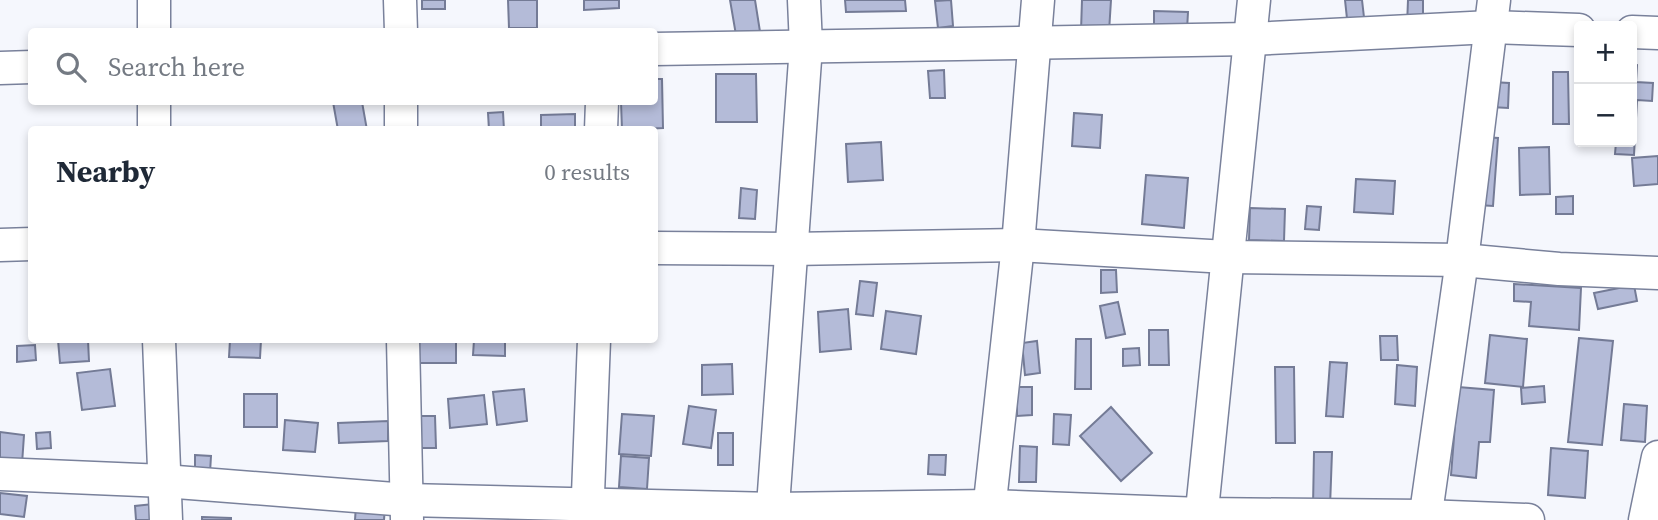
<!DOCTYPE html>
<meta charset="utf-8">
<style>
body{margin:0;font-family:"Source Serif 4",serif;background:#f2f2f3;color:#1f2937}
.controls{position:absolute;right:21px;top:21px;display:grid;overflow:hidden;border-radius:7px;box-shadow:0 4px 10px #0003}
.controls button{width:63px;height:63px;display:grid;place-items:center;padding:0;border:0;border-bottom:2px solid #e0e1e3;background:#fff;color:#1f2937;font:35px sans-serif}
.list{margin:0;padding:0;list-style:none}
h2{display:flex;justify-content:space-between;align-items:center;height:91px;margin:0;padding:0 28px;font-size:30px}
h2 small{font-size:23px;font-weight:400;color:#747a83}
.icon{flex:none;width:38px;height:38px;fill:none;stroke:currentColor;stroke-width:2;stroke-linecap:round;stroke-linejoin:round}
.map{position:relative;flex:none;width:1658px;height:520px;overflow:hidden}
.search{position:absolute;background:#fff;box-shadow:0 4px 10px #0003;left:28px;top:28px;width:630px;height:77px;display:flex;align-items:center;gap:18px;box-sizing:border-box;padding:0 24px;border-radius:7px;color:#747a83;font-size:26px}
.panel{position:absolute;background:#fff;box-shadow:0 4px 10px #0003;left:28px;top:126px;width:630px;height:217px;border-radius:7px}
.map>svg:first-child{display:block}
</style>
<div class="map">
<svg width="1658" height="520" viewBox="0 0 1658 520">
<rect width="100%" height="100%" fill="#f5f7fd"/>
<g fill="#b4bbd8" stroke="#747b96" stroke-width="2">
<rect x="422" y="0" width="23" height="9"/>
<polygon points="508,0 537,0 537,28 509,28"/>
<polygon points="584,0 619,0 619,8 584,10"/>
<polygon points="730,0 755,0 761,38 737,41"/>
<polygon points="845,0 905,0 906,11 846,12"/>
<polygon points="951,0 953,26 938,28 935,1"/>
<polygon points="1082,0 1111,0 1109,32 1081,31"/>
<polygon points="1345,0 1362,0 1365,26 1348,28"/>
<polygon points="1408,0 1423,0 1423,27 1407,26"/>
<polygon points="1154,11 1188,12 1187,30 1154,30"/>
<polygon points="1632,64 1637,65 1636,82 1653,83 1652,101 1637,100 1634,155 1615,154 1616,142 1632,142"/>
<polygon points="944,70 945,98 930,98 928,71"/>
<polygon points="1553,72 1568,72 1569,124 1553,124"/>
<polygon points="716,74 756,74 757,122 716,122"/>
<polygon points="654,79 662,79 663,128 622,130 621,102 654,102"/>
<polygon points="1492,82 1509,83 1508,108 1491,107"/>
<polygon points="333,102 362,102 367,130 338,130"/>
<polygon points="503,112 504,130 489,130 488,113"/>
<polygon points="1074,113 1102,115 1100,148 1072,146"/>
<polygon points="575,114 575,130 541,130 541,115"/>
<polygon points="1483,137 1498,138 1493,206 1478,205"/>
<polygon points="881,142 883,180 848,182 846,144"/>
<polygon points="1549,147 1550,194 1520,195 1519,148"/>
<polygon points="1658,156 1658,184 1634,186 1632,158"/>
<polygon points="1146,175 1188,178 1184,228 1142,224"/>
<polygon points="1356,179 1395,181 1393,214 1354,212"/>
<polygon points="741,188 757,190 755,219 739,218"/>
<polygon points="1573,196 1573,214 1556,214 1556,197"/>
<polygon points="1307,206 1321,207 1319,230 1305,229"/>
<polygon points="1250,208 1285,209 1284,241 1249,240"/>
<polygon points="1101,270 1116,270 1117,292 1101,293"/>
<polygon points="860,281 877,283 873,316 856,314"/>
<polygon points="1514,284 1581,288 1579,330 1529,326 1531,302 1514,301"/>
<polygon points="1634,285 1637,301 1598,309 1594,293"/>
<polygon points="1118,302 1125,334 1106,338 1100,306"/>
<polygon points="848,309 851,349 820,352 818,312"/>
<polygon points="886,311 921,316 916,354 881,349"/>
<polygon points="1149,330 1168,330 1169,365 1149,365"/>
<polygon points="1490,335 1527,339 1523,387 1485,383"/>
<polygon points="1380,336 1397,336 1398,360 1381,360"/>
<polygon points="1579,338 1613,341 1602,445 1568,442"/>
<polygon points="1076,339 1091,339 1091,389 1075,389"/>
<polygon points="58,340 88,340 89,361 60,363"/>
<polygon points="230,340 261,340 260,358 229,357"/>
<rect x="418" y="340" width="38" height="23"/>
<polygon points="474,340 505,340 505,356 473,355"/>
<polygon points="1037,341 1040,373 1025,375 1022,343"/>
<polygon points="35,345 36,360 17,362 17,346"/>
<polygon points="1139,348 1140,365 1123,366 1123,349"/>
<polygon points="1330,362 1347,363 1343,417 1326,416"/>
<polygon points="732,364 733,394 702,395 702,365"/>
<polygon points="1397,365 1417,367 1415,406 1395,404"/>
<polygon points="1275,367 1294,367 1295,443 1276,443"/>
<polygon points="110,369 115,406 82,410 77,373"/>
<polygon points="1544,386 1545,402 1522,404 1521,388"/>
<polygon points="1017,387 1032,387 1032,415 1017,416"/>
<polygon points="1458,387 1494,390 1490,442 1479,442 1476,478 1451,475"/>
<polygon points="524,389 527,421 497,425 493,392"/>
<rect x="244" y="394" width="33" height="33"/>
<polygon points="484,395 487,424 450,428 448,399"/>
<polygon points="1624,404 1647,406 1645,442 1621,440"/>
<polygon points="689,406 716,410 711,448 683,444"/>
<polygon points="1111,407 1152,453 1121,481 1080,436"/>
<polygon points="622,414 654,416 651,456 619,454"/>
<polygon points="1054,414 1071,415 1069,445 1053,444"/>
<polygon points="418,416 435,416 436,448 419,448"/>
<polygon points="285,420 318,423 315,452 283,450"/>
<polygon points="388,421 388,441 339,443 338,423"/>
<polygon points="0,432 24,435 22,464 0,462"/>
<polygon points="50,432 51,448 37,449 36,433"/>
<rect x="718" y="433" width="15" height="32"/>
<polygon points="1020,446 1037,447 1036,482 1019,482"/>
<polygon points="1551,448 1588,451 1585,498 1548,495"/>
<polygon points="1314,452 1332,452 1330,507 1313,507"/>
<polygon points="195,455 211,456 210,473 195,473"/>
<polygon points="929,455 946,455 945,475 928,474"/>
<polygon points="621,456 649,458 647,489 619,487"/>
<polygon points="0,493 27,496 24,517 0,514"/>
<polygon points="153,504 154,520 136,520 135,506"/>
<polygon points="356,505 385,506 384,520 355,520"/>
<polygon points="202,517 231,518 231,520 202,520"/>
</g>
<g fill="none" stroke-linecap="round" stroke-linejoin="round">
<g stroke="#79819b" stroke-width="35">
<g id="minor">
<polyline points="400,0 401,32"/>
<polyline points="154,32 154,0"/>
<polyline points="1632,32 1658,33"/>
<polyline points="654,49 1250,39 1491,27 1579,30"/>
<polyline points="0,68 32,67"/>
<polyline points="154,102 154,130"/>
<polyline points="401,130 401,102"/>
<polyline points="601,130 602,102"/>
<polyline points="0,245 32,244"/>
<polyline points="654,248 791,249 1018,245 1227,257 1462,260 1559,269 1658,273"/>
<polyline points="159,340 166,520"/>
<polyline points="403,340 407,520"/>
<polyline points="0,474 164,481 407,500 773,509 989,506 1201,514 1425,516 1528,520"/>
<polyline points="587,520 594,340"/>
<polyline points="772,520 806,46 804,0"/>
<polyline points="988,520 1018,245 1038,0"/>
<polyline points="1201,520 1254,0"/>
<polyline points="1425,520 1462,260 1494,0"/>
<polyline points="1645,520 1658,457"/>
</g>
</g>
<use href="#minor" stroke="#fff" stroke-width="32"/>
</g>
</svg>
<div class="controls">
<button>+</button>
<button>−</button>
</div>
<div class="search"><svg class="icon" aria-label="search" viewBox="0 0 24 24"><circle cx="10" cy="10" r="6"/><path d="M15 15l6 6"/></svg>Search here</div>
<section class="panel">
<h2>Nearby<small>0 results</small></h2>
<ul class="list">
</ul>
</section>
</div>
